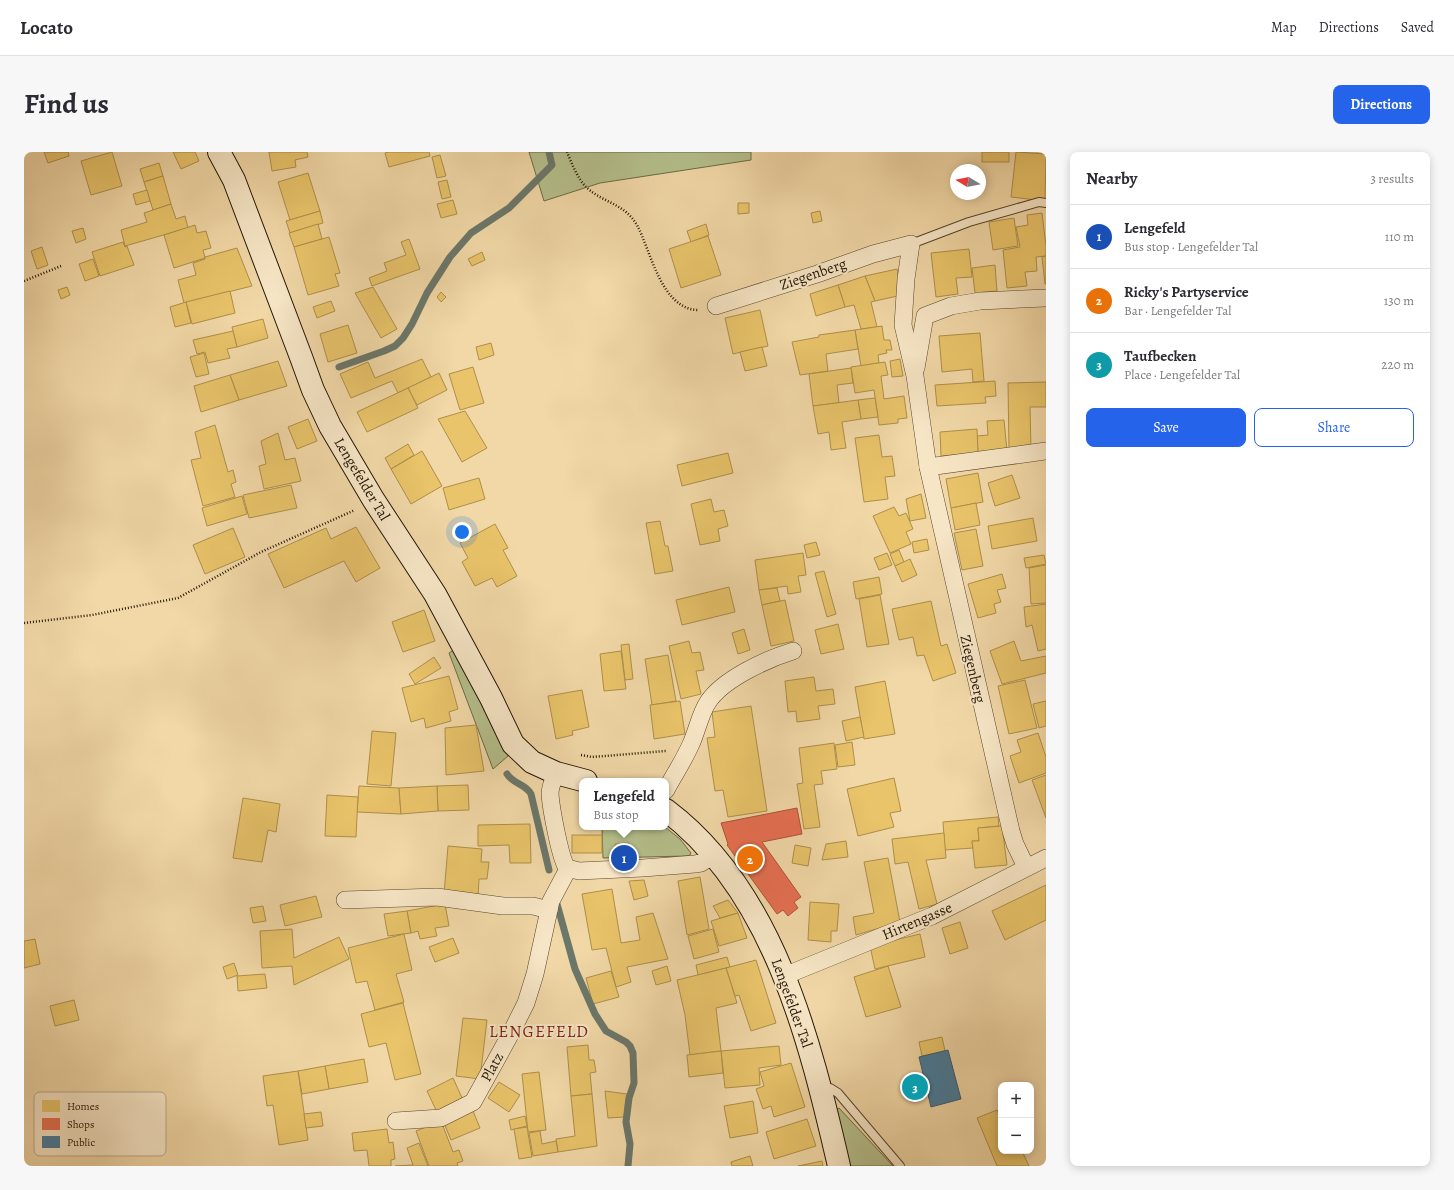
<!DOCTYPE html>
<meta charset="utf-8">
<style>
body{margin:0;font-family:Alegreya,serif;background:#f7f7f7;color:#2b2b33}
.controls{position:absolute;right:12px;bottom:12px;display:grid;overflow:hidden;border-radius:8px;box-shadow:0 2px 10px #0003}
.controls button{width:36px;height:36px;display:grid;place-items:center;padding:0;border:0;border-bottom:1px solid #e1e1e2;background:#fff;color:#2b2b33;font:20px sans-serif}
.compass{position:absolute;left:926px;top:12px;width:36px;height:36px;border-radius:50%;background:#fff;box-shadow:0 2px 10px #0003;rotate:280deg}
.you{position:absolute;left:438px;top:380px;width:14px;height:14px;margin:-10px;border:3px solid #fff;border-radius:50%;background:#1a73e8;box-shadow:0 0 0 6px #1a73e833}
.badge{display:grid;place-items:center;width:26px;height:26px;border-radius:50%;background:#2563eb;color:#fff;font-size:13px;font-weight:700}
.pin{position:absolute;translate:-50% -50%;border:2px solid #fff;box-shadow:0 1px 4px #0006}
.popup{position:absolute;left:555px;top:626px;width:90px;height:52px;box-sizing:border-box;display:grid;place-content:center;border-radius:8px;background:#fff;filter:drop-shadow(0 1px 3px #0005);font-size:13px;white-space:nowrap;color:#7c7c81}
.popup b{font-size:15px;color:#2b2b33}
.popup::after{content:'';position:absolute;left:50%;top:100%;margin-left:-8px;border:8px solid transparent;border-top-color:#fff}
.list{margin:0;padding:0;list-style:none}
h2{display:flex;justify-content:space-between;align-items:center;height:52px;margin:0;padding:0 16px;font-size:17px}
h2 small{font-size:13px;font-weight:400;color:#7c7c81}
.list li{display:grid;grid-template-columns:26px 1fr auto;gap:12px;align-items:center;box-sizing:border-box;height:64px;padding:0 16px;border-top:1px solid #e1e1e2}
.list b{display:block;font-size:15px;white-space:nowrap}
.list p{margin:0;font-size:13px;white-space:nowrap;color:#7c7c81}
.list em{font-size:13px;font-style:normal;color:#7c7c81}
.actions{display:flex;gap:8px;padding:12px 16px}
.actions a{flex:1;padding:9px 0;border:1px solid #2563eb;border-radius:8px;text-align:center;font-size:14px;color:#2563eb}
.actions .main{background:#2563eb;color:#fff}
.map{position:relative;flex:none;width:1022px;height:1014px;overflow:hidden;border-radius:8px}
header{display:flex;align-items:center;gap:24px;box-sizing:border-box;height:56px;padding:0 20px;background:#fff;border-bottom:1px solid #e1e1e2}
header strong{font-size:19px}
nav{display:flex;gap:22px;margin-inline-start:auto;font-size:14px}
.intro{display:flex;align-items:center;justify-content:space-between;box-sizing:border-box;height:96px;padding:0 24px}
h1{margin:0;font-size:28px}
.button{padding:10px 18px;border-radius:8px;background:#2563eb;color:#fff;font-size:14px;font-weight:700}
main{display:flex;gap:24px;padding:0 24px}
aside{flex:1;background:#fff;border-radius:8px;box-shadow:0 2px 10px #0003}
.map>svg:first-child{display:block}
</style>
<header>
<strong>Locato</strong>
<nav><a>Map</a><a>Directions</a><a>Saved</a></nav>
</header>
<div class="intro"><h1>Find us</h1><a class="button">Directions</a></div>
<main>
<div class="map">
<svg width="1022" height="1014" viewBox="0 0 1022 1014">
<rect width="100%" height="100%" fill="#f2d8a7"/>
<filter id="stains"><feTurbulence type="fractalNoise" baseFrequency=".005" numOctaves="4"/><feColorMatrix values="0 0 0 0 .2 0 0 0 0 .09 0 0 0 0 .02 0 0 0 .5 -.17"/></filter>
<radialGradient id="worn" r=".72"><stop offset=".6" stop-color="#630" stop-opacity="0"/><stop offset="1" stop-color="#630" stop-opacity=".3"/></radialGradient>
<g fill="#b5c08c" stroke="#6c6a48">
<polygon points="505,0 727,0 727,8 576,31 520,49"/>
<polygon points="431,497 470,578 484,603 484,604 469,617 425,501"/>
<polygon points="578,675 641,675 656,687 667,701 666,703 663,704 579,706"/>
<polygon points="815,956 869,1014 826,1014 812,958"/>
</g>
<g fill="#e9c46a" stroke="#ad8f4b">
<polygon points="20,0 44,0 45,4 24,11"/>
<polygon points="88,0 98,34 67,43 57,9"/>
<polygon points="149,0 171,0 175,9 157,17"/>
<polygon points="245,0 283,0 284,5 271,8 272,15 248,19"/>
<polygon points="364,0 405,0 406,4 365,15 361,1"/>
<rect x="958" y="0" width="27" height="10"/>
<polygon points="992,0 1022,2 1021,49 987,45"/>
<polygon points="416,3 422,24 413,26 408,5"/>
<polygon points="135,11 139,24 120,30 116,17"/>
<polygon points="284,21 296,59 266,68 254,30"/>
<polygon points="139,24 147,52 129,58 120,30"/>
<polygon points="423,28 427,45 418,47 414,30"/>
<polygon points="123,38 126,49 112,53 109,42"/>
<polygon points="429,48 433,62 417,66 413,52"/>
<polygon points="714,51 725,51 725,61 714,62"/>
<polygon points="147,52 152,67 161,64 164,76 101,94 97,78 123,70 120,61"/>
<polygon points="296,59 299,71 266,81 262,69"/>
<polygon points="796,59 798,69 789,71 787,61"/>
<polygon points="1018,61 1022,94 1022,104 1012,105 1013,119 1001,120 1003,134 983,136 979,98 996,95 992,75 1004,73 1003,63"/>
<polygon points="990,66 994,94 969,98 965,70"/>
<polygon points="294,72 298,87 270,95 265,81"/>
<polygon points="682,72 685,83 667,90 663,79"/>
<polygon points="171,73 173,81 182,79 187,96 179,98 181,106 150,116 140,83"/>
<polygon points="59,76 62,87 52,91 48,79"/>
<polygon points="684,84 697,123 657,136 645,97"/>
<polygon points="305,85 316,121 311,122 315,134 284,143 270,95"/>
<polygon points="385,87 396,117 348,134 345,126 363,119 360,111 382,103 377,90"/>
<polygon points="99,90 101,95 103,94 110,113 76,124 68,100"/>
<polygon points="18,95 24,113 13,117 7,99"/>
<polygon points="213,96 228,134 160,151 154,128 172,123 169,111 181,107 181,105"/>
<polygon points="945,97 948,125 932,126 934,142 912,145 907,101"/>
<polygon points="458,100 461,108 448,114 444,107"/>
<polygon points="1022,104 1022,132 1021,132 1018,105"/>
<polygon points="69,107 75,124 61,129 55,112"/>
<polygon points="971,113 973,139 951,141 948,116"/>
<polygon points="873,117 878,143 851,149 841,124"/>
<polygon points="841,124 851,149 847,150 853,175 837,177 830,153 821,155 814,133"/>
<polygon points="814,133 821,155 792,164 786,142"/>
<polygon points="43,135 46,143 37,147 34,138"/>
<polygon points="349,135 373,177 357,186 331,141"/>
<polygon points="206,139 211,161 168,172 162,150"/>
<polygon points="417,140 422,145 417,150 413,145"/>
<polygon points="307,149 311,159 293,166 289,155"/>
<polygon points="162,150 167,171 151,175 146,155"/>
<polygon points="736,158 744,194 709,202 701,166"/>
<polygon points="239,167 244,186 213,195 208,175"/>
<polygon points="324,173 333,201 304,210 296,182"/>
<polygon points="858,174 860,188 866,188 868,198 862,198 863,201 854,203 855,211 837,214 831,178"/>
<polygon points="831,178 834,197 802,202 804,219 776,223 768,190 795,185 795,183"/>
<polygon points="209,179 213,195 203,197 206,206 184,211 181,200 173,202 169,188"/>
<polygon points="956,181 960,229 949,230 948,217 918,220 915,184"/>
<polygon points="467,191 470,203 455,208 452,195"/>
<polygon points="738,195 743,214 721,219 716,200"/>
<polygon points="180,201 185,222 172,225 166,205"/>
<polygon points="398,207 407,225 374,241 368,229 327,246 316,222 344,210 351,226"/>
<polygon points="876,207 879,224 868,225 866,209"/>
<polygon points="254,209 263,234 215,248 206,223"/>
<polygon points="861,210 864,223 857,224 860,247 880,244 883,266 874,267 874,271 855,273 850,238 831,241 827,215"/>
<polygon points="449,215 460,251 436,258 425,222"/>
<polygon points="827,216 829,231 813,233 815,251 789,254 785,222"/>
<polygon points="415,221 423,238 393,253 384,236"/>
<polygon points="206,223 215,248 177,260 170,234"/>
<polygon points="971,229 972,244 961,245 962,251 913,254 911,233"/>
<polygon points="1022,230 1022,255 1006,255 1007,297 985,298 984,231"/>
<polygon points="384,236 394,256 343,280 333,260"/>
<polygon points="851,246 854,265 837,267 834,248"/>
<polygon points="834,248 837,267 818,270 822,296 807,298 805,280 794,282 789,254"/>
<polygon points="441,259 463,296 438,310 414,267"/>
<polygon points="284,267 293,289 273,297 264,275"/>
<polygon points="980,268 983,299 954,301 953,284 964,283 963,269"/>
<polygon points="191,273 204,320 209,318 212,330 207,332 211,345 179,354 167,308 177,306 171,280"/>
<polygon points="953,277 954,301 917,304 916,280"/>
<polygon points="254,281 261,308 271,306 277,329 240,337 235,314 242,312 237,289"/>
<polygon points="855,283 858,305 868,304 871,324 861,325 864,347 840,350 831,286"/>
<polygon points="384,292 390,303 367,317 361,306"/>
<polygon points="398,299 418,334 387,352 367,317"/>
<polygon points="704,301 709,321 658,334 653,313"/>
<polygon points="954,321 959,350 927,356 922,327"/>
<polygon points="988,323 996,346 971,354 964,331"/>
<polygon points="455,326 461,347 425,358 419,336"/>
<polygon points="267,333 273,356 225,366 219,343"/>
<polygon points="897,342 902,366 886,369 882,347"/>
<polygon points="218,344 223,362 183,374 178,356"/>
<polygon points="687,347 690,360 700,358 704,374 694,377 696,389 676,393 667,352"/>
<polygon points="952,351 956,373 931,378 927,356"/>
<polygon points="870,355 875,364 882,361 889,377 882,380 887,392 866,401 849,364"/>
<polygon points="1009,366 1013,389 968,397 964,374"/>
<polygon points="636,369 641,394 644,394 649,419 631,422 622,371"/>
<polygon points="471,372 484,396 479,398 493,424 473,435 468,426 451,434 438,410 444,406 436,391"/>
<polygon points="332,375 356,416 332,430 320,409 260,436 244,402 302,376 307,387"/>
<polygon points="209,376 221,405 181,422 169,393"/>
<polygon points="952,377 959,414 938,418 930,381"/>
<polygon points="903,387 905,398 890,401 888,390"/>
<polygon points="792,390 796,403 783,406 780,393"/>
<polygon points="875,398 880,410 871,414 866,402"/>
<polygon points="779,401 782,423 774,424 777,440 764,442 763,434 735,438 731,408"/>
<polygon points="863,401 868,413 855,418 850,406"/>
<polygon points="1020,403 1022,412 1002,416 1000,406"/>
<polygon points="886,407 893,423 878,430 871,414"/>
<polygon points="1022,413 1022,451 1007,452 1005,416"/>
<polygon points="800,419 812,462 803,465 791,421"/>
<polygon points="978,422 982,436 973,438 977,450 970,452 972,461 954,466 944,432"/>
<polygon points="855,425 858,442 832,447 829,430"/>
<polygon points="705,435 711,460 658,473 652,448"/>
<polygon points="753,436 756,449 738,453 735,438"/>
<polygon points="856,443 865,492 843,495 835,447"/>
<polygon points="761,448 770,489 747,494 738,453"/>
<polygon points="907,449 917,494 923,492 932,521 909,529 900,503 893,504 889,485 875,488 868,457"/>
<polygon points="1022,452 1022,497 1014,499 1008,473 1002,475 1000,455"/>
<polygon points="400,458 411,489 379,500 368,470"/>
<polygon points="814,472 820,497 797,502 791,478"/>
<polygon points="720,477 726,498 714,502 708,481"/>
<polygon points="665,489 668,501 676,500 680,518 672,519 677,542 657,547 645,494"/>
<polygon points="990,489 997,509 1022,504 1022,521 978,532 966,499"/>
<polygon points="605,492 609,527 601,528 597,493"/>
<polygon points="597,499 602,537 580,539 576,502"/>
<polygon points="644,503 652,549 628,553 621,507"/>
<polygon points="410,505 417,516 391,532 385,522"/>
<polygon points="425,524 434,557 425,560 427,569 402,576 400,566 387,570 378,536"/>
<polygon points="790,525 792,539 809,537 811,552 794,554 796,567 773,570 772,559 764,560 761,529"/>
<polygon points="1001,528 1013,576 985,582 974,534"/>
<polygon points="861,529 871,582 840,587 831,535"/>
<polygon points="558,538 565,575 548,579 549,583 532,587 524,544"/>
<polygon points="656,549 661,582 630,587 626,553"/>
<polygon points="1022,549 1022,574 1015,576 1009,552"/>
<polygon points="727,554 743,659 704,665 699,638 691,639 683,586 691,585 688,560"/>
<polygon points="836,565 840,585 822,589 818,569"/>
<polygon points="452,573 460,619 422,623 421,576"/>
<polygon points="348,579 372,581 367,634 343,632"/>
<polygon points="1014,581 1022,605 1022,621 995,631 986,604 997,600 993,588"/>
<polygon points="828,590 831,613 814,615 811,593"/>
<polygon points="810,591 813,617 797,619 799,632 790,633 796,675 780,677 773,632 779,631 775,596"/>
<polygon points="1022,623 1022,666 1008,628"/>
<polygon points="870,626 877,659 866,661 870,675 834,684 823,637"/>
<polygon points="444,633 445,658 414,659 413,634"/>
<polygon points="335,634 375,636 377,662 333,660"/>
<polygon points="413,634 414,659 377,662 375,636"/>
<polygon points="303,643 334,645 332,685 301,684"/>
<polygon points="219,646 256,652 252,680 244,678 238,710 209,706"/>
<polygon points="974,665 975,674 954,676 955,689 948,689 949,696 921,698 919,670"/>
<polygon points="506,672 507,711 486,711 485,693 454,694 454,673"/>
<polygon points="978,674 983,713 951,716 948,689 955,689 954,676"/>
<polygon points="920,681 922,706 902,708 913,752 895,757 884,710 871,712 868,687"/>
<rect x="548" y="683" width="30" height="18"/>
<polygon points="822,689 824,705 798,708 802,692"/>
<polygon points="605,691 606,703 592,704 591,692"/>
<polygon points="771,693 787,696 784,714 768,711"/>
<polygon points="424,694 458,697 457,710 465,710 463,727 455,727 454,745 420,742"/>
<polygon points="864,706 876,770 832,783 829,765 850,761 840,710"/>
<polygon points="676,725 685,777 663,783 654,729"/>
<polygon points="620,728 624,744 610,748 605,729"/>
<polygon points="1022,733 1022,768 981,788 968,759"/>
<polygon points="588,737 597,791 616,788 612,765 629,761 644,807 603,815 607,830 592,835 582,796 568,798 558,742"/>
<polygon points="292,744 298,765 261,774 256,753"/>
<polygon points="704,748 714,761 696,766 689,754"/>
<polygon points="786,750 815,752 813,779 807,779 807,790 784,788"/>
<polygon points="421,752 425,774 411,776 413,784 396,787 394,779 387,781 383,759"/>
<polygon points="239,754 242,769 229,771 226,756"/>
<polygon points="383,759 387,781 364,784 360,762"/>
<polygon points="714,761 723,786 695,794 687,769"/>
<polygon points="936,770 944,796 926,802 918,776"/>
<polygon points="268,777 270,806 315,785 325,807 270,833 268,814 238,816 236,779"/>
<polygon points="689,777 695,800 670,807 664,784"/>
<polygon points="380,782 388,818 372,822 380,850 351,858 343,829 332,831 324,796"/>
<polygon points="896,782 901,805 851,817 846,794"/>
<polygon points="429,786 435,801 411,810 405,795"/>
<polygon points="11,787 16,812 0,816 0,789"/>
<polygon points="703,805 706,815 674,823 672,813"/>
<polygon points="732,808 752,871 727,879 715,843 711,844 702,816"/>
<polygon points="210,811 214,823 203,827 199,815"/>
<polygon points="643,814 647,829 632,833 628,819"/>
<polygon points="864,814 877,855 842,865 830,825"/>
<polygon points="702,816 713,851 692,856 697,899 666,903 661,863 653,828"/>
<polygon points="587,819 595,845 569,852 562,826"/>
<polygon points="241,822 243,836 214,839 213,824"/>
<polygon points="50,848 55,868 31,874 26,854"/>
<polygon points="379,851 397,922 371,928 362,891 345,895 337,862"/>
<polygon points="439,866 463,868 456,927 432,924"/>
<polygon points="918,885 921,899 898,904 895,890"/>
<polygon points="564,893 565,908 570,908 572,920 566,921 568,942 547,944 543,895"/>
<polygon points="755,894 757,913 735,916 736,933 701,936 697,899"/>
<polygon points="697,899 699,921 665,925 663,903"/>
<polygon points="340,907 344,930 305,937 301,914"/>
<polygon points="767,911 781,955 750,965 747,954 739,957 732,937 740,934 736,920"/>
<polygon points="301,914 305,937 278,942 274,919"/>
<polygon points="274,919 284,988 255,993 249,953 243,954 239,924"/>
<polygon points="515,920 522,978 504,980 498,922"/>
<polygon points="429,926 439,948 413,960 403,939"/>
<polygon points="475,930 496,943 485,960 464,946"/>
<polygon points="581,939 603,942 600,965 584,966"/>
<polygon points="568,942 573,994 534,1000 532,987 551,984 547,944"/>
<polygon points="729,949 734,981 706,986 700,954"/>
<polygon points="973,958 977,967 977,999 998,999 1005,1014 973,1014 953,966"/>
<polygon points="449,959 456,976 427,988 420,971"/>
<polygon points="297,960 299,974 282,976 280,962"/>
<polygon points="501,964 503,974 487,978 485,968"/>
<polygon points="783,967 792,994 750,1007 742,980"/>
<polygon points="417,969 429,1000 435,998 439,1009 433,1011 434,1014 405,1014 392,979"/>
<polygon points="503,975 508,1005 495,1007 490,977"/>
<polygon points="363,977 365,991 369,990 371,1007 367,1008 367,1014 345,1014 343,998 330,999 328,981"/>
<polygon points="516,979 518,992 532,989 534,1000 509,1004 505,981"/>
<polygon points="395,991 404,1014 371,1014 389,1013 383,996"/>
<polygon points="726,1004 729,1014 708,1014 707,1010"/>
<polygon points="798,1009 799,1014 774,1014"/>
</g>
<polygon fill="#e76f51" stroke="#ac543a" points="773,656 778,682 738,690 777,745 770,750 774,756 764,764 759,758 753,762 703,693 704,692 697,671"/>
<polygon fill="#457b9d" stroke="#3a5c6f" points="924,898 937,947 907,955 895,905"/>
<g fill="none" stroke-linecap="round" stroke-linejoin="round">
<g stroke="#6b776a" stroke-width="7">
<polyline points="315,215 360,199 371,194 379,186 388,172 403,141 426,105 447,81 485,56 528,13 525,0"/>
<path d="M483,622c6,10 19,10 24,20l18,76"/>
<polyline points="533,752 551,817 571,862 582,879 602,890 606,894 609,901 610,931 605,946 602,970 606,992 604,1014"/>
</g>
<g stroke="#56452d" stroke-width="10">
<g id="lane">
<polyline points="887,92 945,70 1015,50 1022,51"/>
<polyline points="798,936 806,936 814,941 876,1014"/>
</g>
</g>
<g stroke="#56452d" stroke-width="18">
<g id="street">
<polyline points="692,154 793,122 849,102 887,92 882,127 879,173 891,224 904,315 987,679 991,692 1002,715"/>
<polyline points="892,216 901,164 927,154 956,149 1022,146"/>
<polyline points="904,315 1022,299"/>
<path d="M532,621c-3,7 -6,14 -6,21 1,14 10,64 17,74l12,3 64,-3 52,-4 6,-1 13,-8"/>
<path d="M642,638c8,-15 18,-30 25,-46 6,-13 9,-30 17,-42 15,-23 59,-43 85,-51"/>
<polyline points="321,748 413,745 479,754 509,754 525,758"/>
<polyline points="760,824 908,764 1022,706"/>
<polyline points="372,969 417,966 449,950 487,881 502,851 511,822 527,749 544,717"/>
</g>
</g>
<g stroke="#221404" stroke-width="24">
<g id="secondary">
<polyline points="195,0 210,28 277,205 289,238 306,274 349,347 411,442 467,546 489,592 508,610 532,621 562,629"/>
<path d="M642,658c108,81 144,231 173,356"/>
</g>
</g>
<g stroke="#221404" stroke-width="2.5" stroke-dasharray="1 2" stroke-linecap="butt">
<path d="M543,0c4,10 11,27 19,35 17,16 38,16 51,38 14,26 24,84 61,85"/>
<polyline points="0,129 37,114"/>
<polyline points="0,471 68,463 154,446 237,400 331,358"/>
<polyline points="557,603 568,605 642,599"/>
</g>
<use href="#lane" stroke="#f7e6c6" stroke-width="8"/>
<use href="#street" stroke="#f7e6c6" stroke-width="17"/>
<use href="#secondary" stroke="#f7e6c6" stroke-width="22"/>
</g>
<g text-anchor="middle" stroke-width="4" stroke-linejoin="round" paint-order="stroke">
<g font-size="15" fill="#221404" stroke="#f7e6c6">
<text transform="translate(789 122) rotate(-19)" y="5">Ziegenberg</text>
<text transform="translate(338 327) rotate(59)" y="5">Lengefelder Tal</text>
<text transform="translate(949 517) rotate(77)" y="5">Ziegenberg</text>
<text transform="translate(893 769) rotate(-23)" y="5">Hirtengasse</text>
<text transform="translate(768 851) rotate(70)" y="5">Lengefelder Tal</text>
<text transform="translate(468 915) rotate(-61)" y="5">Platz</text>
</g>
<g font-size="17" letter-spacing="1" fill="#7a1f14" stroke="#f7e6c6">
<text x="515" y="885">LENGEFELD</text>
</g>
</g>
<rect x="10" y="940" width="132" height="64" rx="6" fill="#f7e6c6" stroke="#b7a78c" stroke-width="1"/>
<rect x="18" y="948" width="18" height="12" fill="#e9c46a"/>
<rect x="18" y="966" width="18" height="12" fill="#e76f51"/>
<rect x="18" y="984" width="18" height="12" fill="#457b9d"/>
<g font-size="11" fill="#221404">
<text x="43" y="958">Homes</text>
<text x="43" y="976">Shops</text>
<text x="43" y="994">Public</text>
</g>
<rect width="100%" height="100%" filter="url(#stains)"/>
<rect width="100%" height="100%" fill="url(#worn)"/>
</svg>
<div class="controls">
<button>+</button>
<button>−</button>
</div>
<svg class="compass" viewBox="-18 -18 36 36"><path d="M0-13l5 13h-10z" fill="#e53935"/><path d="M0 13l5-13h-10z" fill="#7c7c81"/></svg>
<div class="you"></div>
<div class="pin badge" style="left:600px;top:706px;background:#1a4fb4">1</div>
<div class="popup"><b>Lengefeld</b>Bus stop</div>
<div class="pin badge" style="left:726px;top:707px;background:#e8710a">2</div>
<div class="pin badge" style="left:891px;top:935px;background:#0f9aa8">3</div>
</div>
<aside>
<h2>Nearby<small>3 results</small></h2>
<ul class="list">
<li><span class="badge" style="background:#1a4fb4">1</span><div><b>Lengefeld</b><p>Bus stop · Lengefelder Tal</p></div><em>110 m</em></li>
<li><span class="badge" style="background:#e8710a">2</span><div><b>Ricky's Partyservice</b><p>Bar · Lengefelder Tal</p></div><em>130 m</em></li>
<li><span class="badge" style="background:#0f9aa8">3</span><div><b>Taufbecken</b><p>Place · Lengefelder Tal</p></div><em>220 m</em></li>
</ul>
<div class="actions"><a class="main">Save</a><a>Share</a></div>
</aside>
</main>
